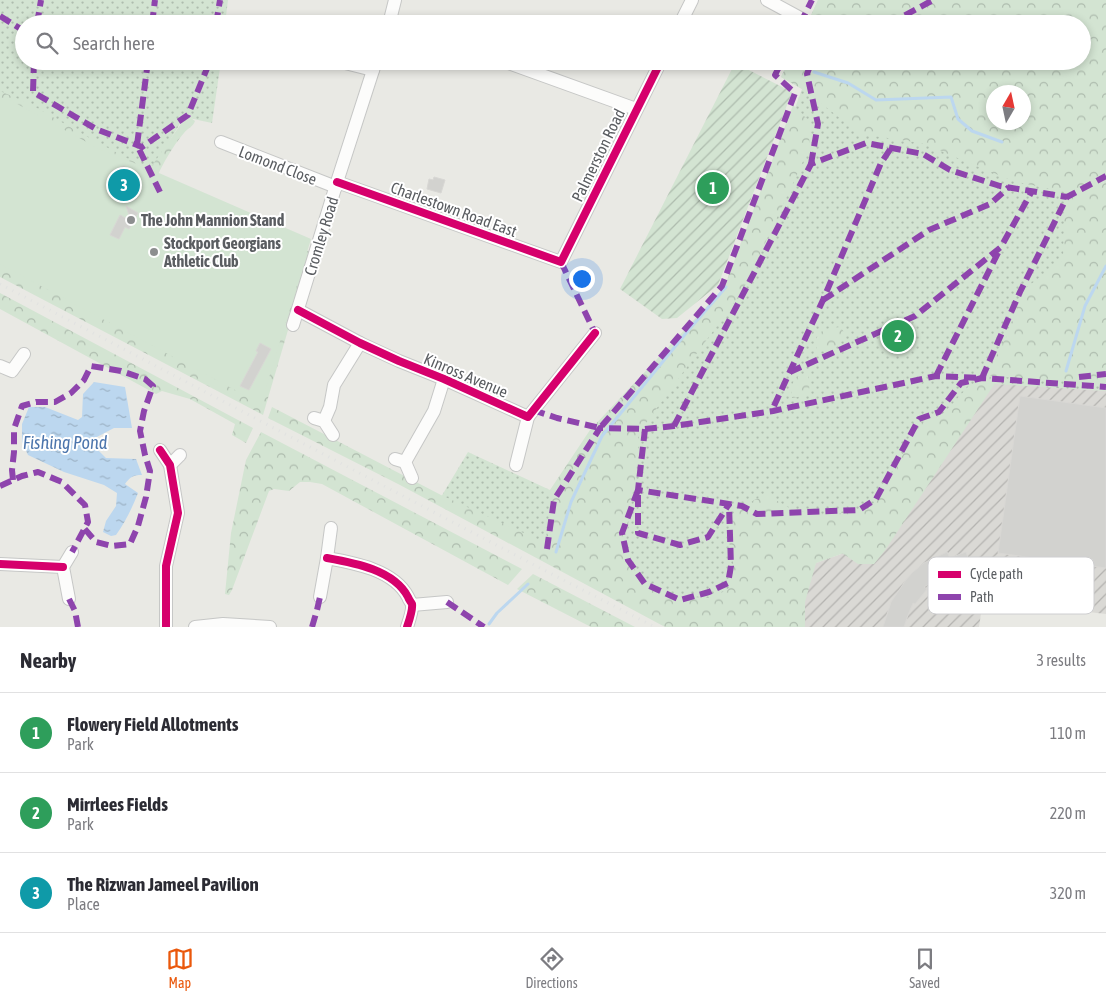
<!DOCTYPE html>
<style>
body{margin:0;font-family:"Asap Condensed",sans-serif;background:#f2f2f3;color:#2b2b33}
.compass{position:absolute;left:986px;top:85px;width:45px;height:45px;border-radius:50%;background:#fff;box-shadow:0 2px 8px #0003;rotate:9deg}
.you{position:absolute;left:581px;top:278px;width:18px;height:18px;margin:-12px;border:4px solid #fff;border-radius:50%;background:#1a73e8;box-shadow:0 0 0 8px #1a73e833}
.badge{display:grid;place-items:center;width:32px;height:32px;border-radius:50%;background:#ea580c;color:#fff;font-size:16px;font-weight:700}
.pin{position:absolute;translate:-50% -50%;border:2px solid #fff;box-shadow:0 1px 5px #0006}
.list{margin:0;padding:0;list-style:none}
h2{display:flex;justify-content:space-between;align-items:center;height:65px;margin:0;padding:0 20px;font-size:21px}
h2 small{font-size:16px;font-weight:400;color:#7c7c81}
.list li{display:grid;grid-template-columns:32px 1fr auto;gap:15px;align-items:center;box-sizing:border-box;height:80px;padding:0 20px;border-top:1px solid #e1e1e2}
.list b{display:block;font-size:19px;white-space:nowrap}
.list p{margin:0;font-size:16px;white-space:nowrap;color:#7c7c81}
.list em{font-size:16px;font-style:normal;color:#7c7c81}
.icon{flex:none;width:28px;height:28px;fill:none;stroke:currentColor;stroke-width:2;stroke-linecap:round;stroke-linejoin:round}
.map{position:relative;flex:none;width:1106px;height:627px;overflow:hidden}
.search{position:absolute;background:#fff;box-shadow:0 2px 8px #0003;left:15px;right:15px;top:15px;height:55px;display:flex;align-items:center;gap:12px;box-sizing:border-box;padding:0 18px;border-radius:28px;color:#7c7c81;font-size:19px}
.sheet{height:305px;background:#fff}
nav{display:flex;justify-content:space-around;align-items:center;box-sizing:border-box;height:70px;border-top:1px solid #e1e1e2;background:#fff;font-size:14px;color:#7c7c81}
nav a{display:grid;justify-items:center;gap:2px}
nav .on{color:#ea580c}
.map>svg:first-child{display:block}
</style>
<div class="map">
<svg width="1106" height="627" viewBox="0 0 1106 627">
<defs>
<pattern id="industrial-furrows" width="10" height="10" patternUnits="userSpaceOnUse" patternTransform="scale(1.25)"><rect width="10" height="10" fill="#dad9d5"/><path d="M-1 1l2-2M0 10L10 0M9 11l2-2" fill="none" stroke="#b4b3b0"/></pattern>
<pattern id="grass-dots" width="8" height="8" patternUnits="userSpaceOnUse" patternTransform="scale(1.25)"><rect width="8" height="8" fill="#d3e4d2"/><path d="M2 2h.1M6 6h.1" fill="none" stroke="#aebcae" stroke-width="1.8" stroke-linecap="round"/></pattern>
<pattern id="forest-crowns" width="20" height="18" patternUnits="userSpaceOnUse" patternTransform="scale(1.25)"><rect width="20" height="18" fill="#d3e4d2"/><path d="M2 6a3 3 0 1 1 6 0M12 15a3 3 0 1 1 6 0" fill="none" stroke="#aebcae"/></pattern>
<pattern id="garden-furrows" width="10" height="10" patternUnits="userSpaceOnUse" patternTransform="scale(1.25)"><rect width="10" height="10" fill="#d3e4d2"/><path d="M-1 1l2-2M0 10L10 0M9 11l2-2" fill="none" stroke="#aebcae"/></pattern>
<pattern id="water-ripples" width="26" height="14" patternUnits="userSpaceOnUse" patternTransform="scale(1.25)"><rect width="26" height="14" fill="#bcd7ef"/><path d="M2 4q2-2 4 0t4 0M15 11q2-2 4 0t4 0" fill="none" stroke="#9cb2c5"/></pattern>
</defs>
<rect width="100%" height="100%" fill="#e9e9e4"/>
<polygon fill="url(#industrial-furrows)" points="994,383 1106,391 1106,614 983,600 979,627 786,627 816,563 894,535"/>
<g fill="url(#grass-dots)" fill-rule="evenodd">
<polygon points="0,0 228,0 225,24 24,24 24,61 221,61 212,123 184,117 152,170 101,150 0,99"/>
<path d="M818,0h288v391l-112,-7 -100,151 -78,28 -30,64h-112l-233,-130 27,-45 82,38v22l178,-224 74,-199 -21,-12 8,-16h293v-37h-275zM994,92h30v30h-30z"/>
</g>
<g fill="url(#forest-crowns)" fill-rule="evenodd">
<path d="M818,0h288v384l-118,-8 9,4 -111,169 -12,15h-16l-16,-11 -26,10 -11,39v25h-140l-265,-142 -132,-67 4,-11 169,88 100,46 7,-9 2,-42 40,-60 134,-142 69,-183 17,17 -1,27 -66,141 -105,144v24l-12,81 5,26 12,15 20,11 27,6 20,1 19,-9 5,-22 -5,-26 1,-21 5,-9 30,-17 28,16 35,5 42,-6 52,-86 20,-8 26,-28 18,-11 25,-48 12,-38 40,-30 2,-68 -52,-11 -92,-38 -60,-9 -59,-45 -21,-12 8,-16h293v-37h-275zM994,92h30v30h-30z"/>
<path d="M0,91l30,13 54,31 65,35 36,-52c4,-1 7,0 10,3 -2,6 -7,7 -11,12 -10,11 -24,35 -29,49l-155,-79z"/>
<polygon points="302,249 311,252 263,415 0,277 0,262"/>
<polygon points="0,293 253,428 246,443 232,435 235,424 190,399 162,391 156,394 0,309"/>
<path d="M840,327l5,6c-4,14 -13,17 -27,18l-3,-7 3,-10 8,-5z"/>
<path d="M799,376h9c4,17 0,19 -16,22 -1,-10 -2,-15 7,-22z"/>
<polygon points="261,432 522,569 508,585 322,484 310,482 300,482 289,491 274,489 269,491 232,590 229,595 225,594 231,533 246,460"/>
<polygon points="533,574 635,627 591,627 517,589"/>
</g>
<polygon fill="url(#garden-furrows)" points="735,63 792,92 718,285 677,318 662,319 620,289"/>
<polygon fill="#d3e4d2" points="0,99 10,100 101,150 152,170 311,239 261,404 0,264"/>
<path fill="url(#water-ripples)" d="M94,382l31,5 7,41h-18l-21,11 2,8 11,11 30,1 6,16c-9,0 -12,2 -17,9l13,9c-6,15 -12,28 -22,42l-5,1 -8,-4 3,-11 10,-15 1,-13 -13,-8 -40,-13 -36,-17 -6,-13v-18l7,-17h16l33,13 4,-3 1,-23z"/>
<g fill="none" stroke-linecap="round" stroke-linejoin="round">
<g stroke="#bcd7ef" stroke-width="3">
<polyline points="814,72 848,83 876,100 951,97 958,119 972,131 1002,142"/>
<polyline points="1066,371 1085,306 1106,266"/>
<polyline points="556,552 571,502 602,436 687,332 726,287"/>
<polyline points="489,624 497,613 528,584"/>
</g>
</g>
<g fill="#d2d2cf" stroke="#d8d7d4">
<polygon points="124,166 137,198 124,203 112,171"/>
<polygon points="434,177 445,180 441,193 427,189 429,179 433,180"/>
<polygon points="126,206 138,213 129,229 125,227 119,239 110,235 120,215 131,221"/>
<polygon points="260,343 271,349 249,390 240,386 258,352 256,351"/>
<polygon points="1020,396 1106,408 1106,568 998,553"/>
<polygon points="947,552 950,558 966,552 968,558 952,565 954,570 947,572 924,587 927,589 915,604 913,603 908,615 904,627 883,627 891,602 906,580 912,573 924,563"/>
</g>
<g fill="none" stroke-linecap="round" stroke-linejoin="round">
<g stroke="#c6c7c6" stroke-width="14">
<g id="minor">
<polyline points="767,0 802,19"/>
<polyline points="389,24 395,0"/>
<polyline points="680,24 692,0"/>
<polyline points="337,61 373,70"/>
<polyline points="503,61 636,109"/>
<polyline points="221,142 336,187"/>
<polyline points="337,182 561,262 661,61"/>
<polyline points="298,310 360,343 399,361 444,379 528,417 595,333"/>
<polyline points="293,325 337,182 376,61"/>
<polyline points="0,366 12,371 24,354"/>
<polyline points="314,418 324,421 333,435"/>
<polyline points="324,421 330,407 334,385 360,343"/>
<polyline points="160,450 170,465 178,513 166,566 166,627"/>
<polyline points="395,459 405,462 412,478"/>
<polyline points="405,462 434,411 444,379"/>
<polyline points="170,465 180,455"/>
<polyline points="516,465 528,417"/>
<path d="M327,558c28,5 67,12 81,39 1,3 3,5 4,7 1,6 -3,17 -5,23"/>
<polyline points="0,564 63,567"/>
<polyline points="320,597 327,558 331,528"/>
<polyline points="69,599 63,567 72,552"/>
<polyline points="412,605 447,602"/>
<polyline points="195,627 223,624 270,627"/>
</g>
</g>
<use href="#minor" stroke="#fcfcfb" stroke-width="12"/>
<polyline stroke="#e1e2e1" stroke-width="3" stroke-dasharray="1 6" stroke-linecap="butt" points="0,284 540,568 655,627"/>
<g stroke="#8e44ad" stroke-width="6" stroke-dasharray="12 6" stroke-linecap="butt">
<polyline points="0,16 24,31"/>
<polyline points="37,24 41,0"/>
<polyline points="152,24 155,0"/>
<polyline points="216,24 220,0"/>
<polyline points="800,24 812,0"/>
<polyline points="889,24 933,0"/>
<polyline points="34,61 33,92 96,129 142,147 188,115 210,61"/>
<polyline points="148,61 137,145 160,192"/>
<polyline points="811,164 818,124 807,74 812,61"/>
<polyline points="561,262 595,333"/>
<polyline points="823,300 929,230 990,204 1009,187"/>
<polyline points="790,372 915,316 1001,247 1032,191"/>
<polyline points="936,376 999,251"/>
<polyline points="1079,377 1106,374"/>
<polyline points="774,406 823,300 881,163 891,148"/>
<polyline points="533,410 557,418 600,428 722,286 795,93 775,75 782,61"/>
<polyline points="674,426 811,164 866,143 923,154 950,170 1000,186 1067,197"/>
<polyline points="645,429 674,426 773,411 936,376 982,378 1020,292 1067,197 1106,176"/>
<polyline points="13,480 12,470 14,452 14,429 22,406 36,402 55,402 71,393 84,380 91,366 121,371 145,379 153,386 144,411 140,431 145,455 150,471 146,497 138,526 130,544 112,546 96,542 84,528"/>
<polyline points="0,486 22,476 38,472 62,482 85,505 88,522 72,552"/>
<polyline points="638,490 622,533 628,560 645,584 680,600 709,592 728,583 731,566 729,504"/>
<polyline points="638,495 638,533 680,545 708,537 729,504"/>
<polyline points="547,549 554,500 600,428 645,429 638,490 742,506 757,514 859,510 876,499 919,419 939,412 961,383 982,378 1106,387"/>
<polyline points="69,599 75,611 78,627"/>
<polyline points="447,602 484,627"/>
<polyline points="312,627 317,610 320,597"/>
</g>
<g stroke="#fff" stroke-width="11">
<g id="cycleway">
<polyline points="337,182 561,262 661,61"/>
<polyline points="298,310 360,343 399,361 444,379 528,417 595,333"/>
<polyline points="160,450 170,465 178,513 166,566 166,627"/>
<path d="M327,558c28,5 67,12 81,39 1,3 3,5 4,7 1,6 -3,17 -5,23"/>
<polyline points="0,564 63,567"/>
</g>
</g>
<use href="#cycleway" stroke="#d6006c" stroke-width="8"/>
</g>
<g fill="#8c8e8f" stroke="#fff" stroke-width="2">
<circle cx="131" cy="220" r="5"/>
<circle cx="154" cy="252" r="5"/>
</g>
<g text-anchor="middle" stroke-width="4" stroke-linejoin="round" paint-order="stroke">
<g font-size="16" fill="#5a5d61" stroke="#fff">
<text transform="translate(598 155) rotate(-64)" y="6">Palmerston Road</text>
<text transform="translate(278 165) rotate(21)" y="6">Lomond Close</text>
<text transform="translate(454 209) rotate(20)" y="6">Charlestown Road East</text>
<text transform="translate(321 236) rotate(-73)" y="6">Cromley Road</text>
<text transform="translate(466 375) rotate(23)" y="6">Kinross Avenue</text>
</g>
<g font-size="16" font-weight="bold" fill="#5a5d61" stroke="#fff" text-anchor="start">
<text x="141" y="226">The John Mannion Stand</text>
<text x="164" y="249">Stockport Georgians<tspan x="164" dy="18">Athletic Club</tspan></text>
</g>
<g font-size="18" font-style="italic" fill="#4c75ac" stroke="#fff">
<text x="65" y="449">Fishing Pond</text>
</g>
</g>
<rect x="928" y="557" width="166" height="57" rx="8" fill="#fff" stroke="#ceced0" stroke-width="1"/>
<rect x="938" y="571" width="23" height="7" fill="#d6006c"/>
<rect x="938" y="594" width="23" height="6" fill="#8e44ad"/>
<g font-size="14" fill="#5a5d61">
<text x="970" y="579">Cycle path</text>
<text x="970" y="602">Path</text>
</g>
</svg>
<svg class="compass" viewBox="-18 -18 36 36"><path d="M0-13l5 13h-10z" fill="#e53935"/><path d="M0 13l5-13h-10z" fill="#7c7c81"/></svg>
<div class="you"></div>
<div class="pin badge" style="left:713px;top:188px;background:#2e9e5b">1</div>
<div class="pin badge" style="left:898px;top:336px;background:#2e9e5b">2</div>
<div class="pin badge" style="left:124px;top:185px;background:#0f9aa8">3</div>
<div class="search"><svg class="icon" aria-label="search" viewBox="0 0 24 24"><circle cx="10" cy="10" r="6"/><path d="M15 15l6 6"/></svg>Search here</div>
</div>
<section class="sheet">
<h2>Nearby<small>3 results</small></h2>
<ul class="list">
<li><span class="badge" style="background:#2e9e5b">1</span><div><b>Flowery Field Allotments</b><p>Park</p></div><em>110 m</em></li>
<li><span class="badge" style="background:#2e9e5b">2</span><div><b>Mirrlees Fields</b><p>Park</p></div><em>220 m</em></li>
<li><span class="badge" style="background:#0f9aa8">3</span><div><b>The Rizwan Jameel Pavilion</b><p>Place</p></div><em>320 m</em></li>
</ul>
</section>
<nav>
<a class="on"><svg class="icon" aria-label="map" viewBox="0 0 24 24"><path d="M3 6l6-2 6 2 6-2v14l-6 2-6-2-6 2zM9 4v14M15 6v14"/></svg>Map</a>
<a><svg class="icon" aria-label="directions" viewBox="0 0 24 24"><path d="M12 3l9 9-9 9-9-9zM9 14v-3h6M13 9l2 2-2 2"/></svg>Directions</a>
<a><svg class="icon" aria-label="saved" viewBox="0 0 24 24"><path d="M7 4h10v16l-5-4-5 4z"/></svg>Saved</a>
</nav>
